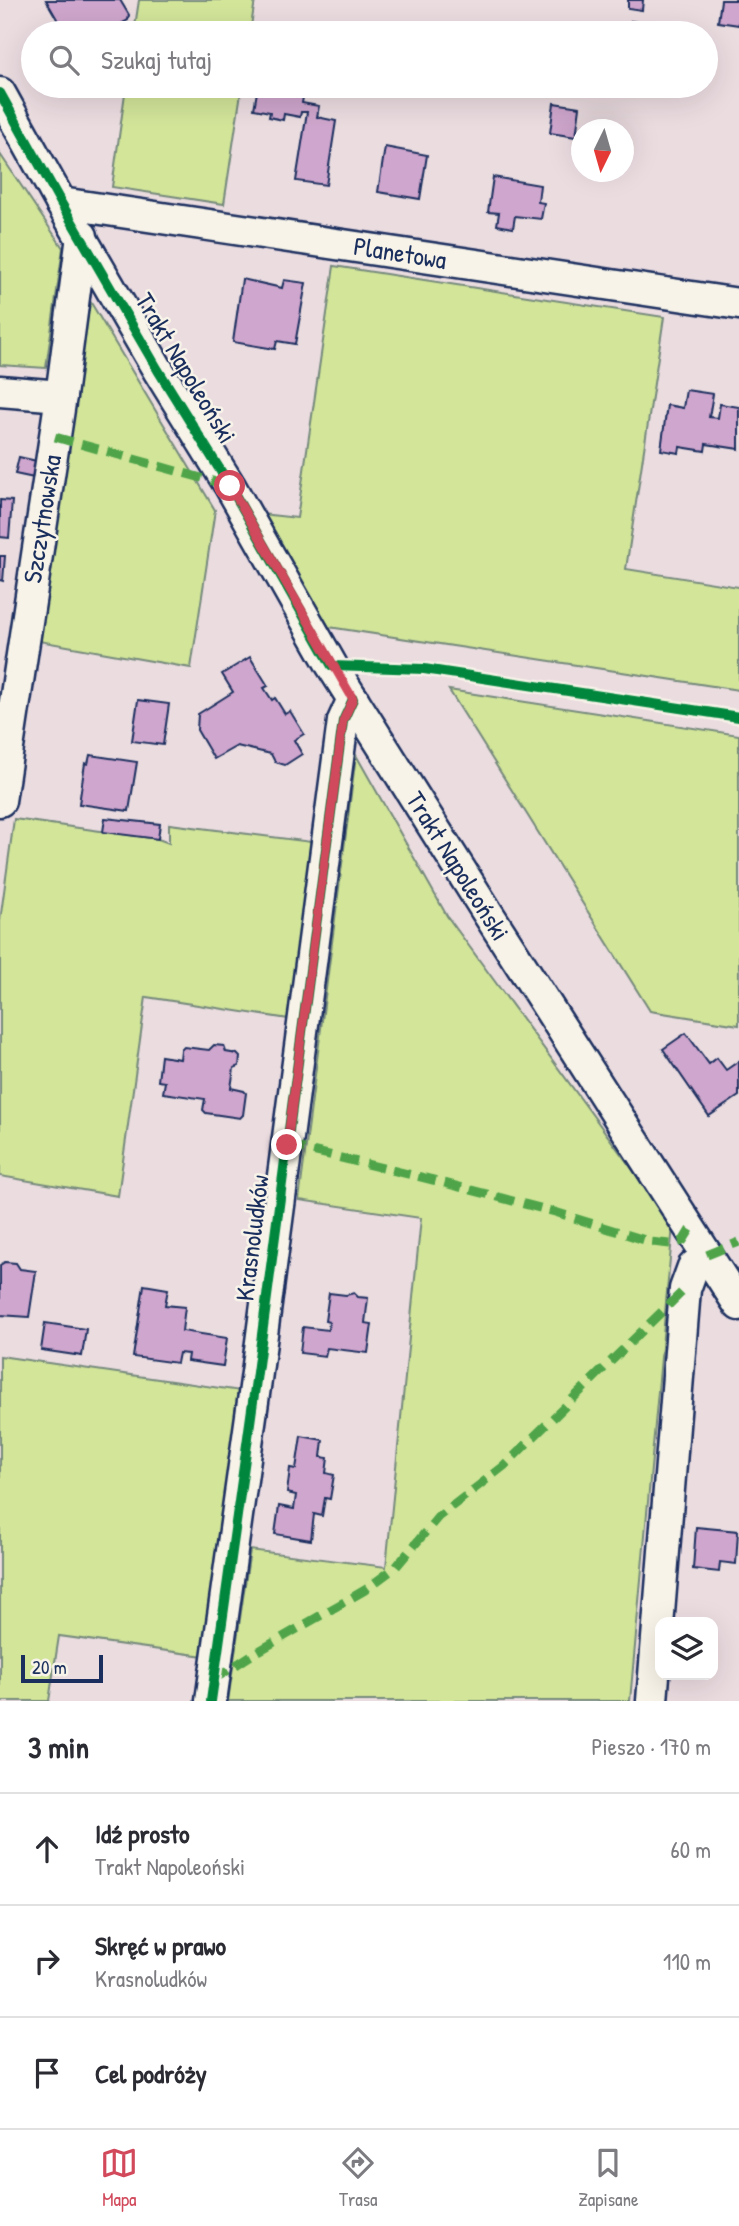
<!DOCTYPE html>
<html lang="pl">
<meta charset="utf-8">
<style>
body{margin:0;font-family:"Patrick Hand",sans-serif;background:#f2f2f3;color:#2b2b33}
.controls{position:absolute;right:21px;bottom:21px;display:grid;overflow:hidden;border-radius:14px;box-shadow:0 7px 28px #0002}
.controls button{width:63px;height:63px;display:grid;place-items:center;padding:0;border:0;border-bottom:2px solid #e1e1e2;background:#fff;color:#2b2b33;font:35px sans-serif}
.compass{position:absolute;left:571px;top:119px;width:63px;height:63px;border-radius:50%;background:#fff;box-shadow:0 7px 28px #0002;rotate:185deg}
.scale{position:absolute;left:21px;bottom:18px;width:82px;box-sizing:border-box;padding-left:7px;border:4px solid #1b2f5e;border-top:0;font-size:19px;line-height:24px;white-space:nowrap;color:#1b2f5e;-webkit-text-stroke:5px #f7f3e8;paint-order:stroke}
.stop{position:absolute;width:21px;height:21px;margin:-16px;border:5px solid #d1495b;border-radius:50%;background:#fff}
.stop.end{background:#d1495b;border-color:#fff;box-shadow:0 2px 7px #0008}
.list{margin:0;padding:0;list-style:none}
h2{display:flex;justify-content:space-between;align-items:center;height:91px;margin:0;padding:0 28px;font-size:30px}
h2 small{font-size:23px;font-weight:400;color:#7c7c81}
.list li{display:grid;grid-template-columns:46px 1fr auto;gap:21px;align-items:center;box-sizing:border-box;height:112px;padding:0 28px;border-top:2px solid #e1e1e2}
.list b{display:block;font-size:26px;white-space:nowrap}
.list p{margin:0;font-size:23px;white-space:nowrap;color:#7c7c81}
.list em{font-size:23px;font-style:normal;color:#7c7c81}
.icon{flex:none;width:38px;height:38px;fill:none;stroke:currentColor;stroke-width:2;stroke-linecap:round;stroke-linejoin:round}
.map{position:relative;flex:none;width:739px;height:1701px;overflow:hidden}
.search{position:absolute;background:#fff;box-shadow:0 7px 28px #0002;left:21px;right:21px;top:21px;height:77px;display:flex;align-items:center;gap:18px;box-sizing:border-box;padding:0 24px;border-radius:38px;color:#7c7c81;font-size:26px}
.sheet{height:427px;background:#fff}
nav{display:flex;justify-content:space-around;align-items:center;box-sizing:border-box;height:98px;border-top:2px solid #e1e1e2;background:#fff;font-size:19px;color:#7c7c81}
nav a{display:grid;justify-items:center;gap:4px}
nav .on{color:#d1495b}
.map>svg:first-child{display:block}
</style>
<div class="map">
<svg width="739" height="1701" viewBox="0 0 739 1701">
<rect width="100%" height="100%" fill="#ebdce0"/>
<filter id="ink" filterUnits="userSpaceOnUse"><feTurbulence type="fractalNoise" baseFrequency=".0143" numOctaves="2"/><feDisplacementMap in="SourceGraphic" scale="14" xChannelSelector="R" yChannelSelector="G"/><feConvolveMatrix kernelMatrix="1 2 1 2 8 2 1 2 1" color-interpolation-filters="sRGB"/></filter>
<g filter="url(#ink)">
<g fill="#d2e599" stroke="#768a7c" stroke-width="2">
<polygon points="139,0 255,0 250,33 134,33"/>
<polygon points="126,86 242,86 224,204 112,187"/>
<polygon points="0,154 63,248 46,368 0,365"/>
<polygon points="334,266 664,317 626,569 739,587 739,690 329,627 261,514 297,518"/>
<polygon points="90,301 215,510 191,668 39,641"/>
<polygon points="449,690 739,735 739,1025 650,1011"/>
<polygon points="356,755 447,916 673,1225 630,1701 228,1701 250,1550 386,1567 421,1218 299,1200"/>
<polygon points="14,819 158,839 169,843 169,824 312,842 289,1019 146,997 118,1196 0,1176 0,921"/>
<polygon points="0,1356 241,1391 204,1656 59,1636 49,1701 0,1701"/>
</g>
<g fill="#cfa6cd" stroke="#1b2f5e" stroke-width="2">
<polygon points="46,0 120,0 129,15 128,20 121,24 126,33 105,33 101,28 92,33 65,33"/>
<polygon points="628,0 643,0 642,10 628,8"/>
<polygon points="721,0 739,0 739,25 718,22"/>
<polygon points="631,21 666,27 665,33 630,33"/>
<polygon points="258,86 305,86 302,103 319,106 317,117 336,121 326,185 296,181 307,112 301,112 300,117 284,114 283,120 269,117 270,112 254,109"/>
<polygon points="554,103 580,107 576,137 550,133"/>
<polygon points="385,147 427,155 420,199 378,192"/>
<polygon points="493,177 540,185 538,202 544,203 541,219 515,216 513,228 497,225 499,213 488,212"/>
<polygon points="242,279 282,288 284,280 306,283 295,344 277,341 275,349 233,342"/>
<polygon points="686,390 713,394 709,417 718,418 720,404 739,407 739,449 706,444 705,451 680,447 679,453 661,450 667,405 683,408"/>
<polygon points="19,457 37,461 34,478 15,474"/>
<polygon points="0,500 12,501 9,538 0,537"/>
<polygon points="0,556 5,556 3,581 0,580"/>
<polygon points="250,657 268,686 264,688 272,700 275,698 285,714 290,711 304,734 294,740 302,754 285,765 275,762 271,754 237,746 214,759 197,730 198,714 233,692 222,674"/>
<polygon points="138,700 169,704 163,745 132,741"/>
<polygon points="90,755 137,762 129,811 79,804 85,763 88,764"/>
<polygon points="105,818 160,824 158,839 103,832"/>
<polygon points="686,1033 709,1064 717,1058 726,1070 739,1061 739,1096 709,1116 663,1049"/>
<polygon points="214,1045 224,1046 226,1052 237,1054 240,1057 239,1066 234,1068 231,1088 244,1091 246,1093 243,1115 240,1118 206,1113 203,1110 205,1099 163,1093 165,1082 158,1081 161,1056 180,1059 181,1050 184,1047 209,1050"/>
<polygon points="5,1262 16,1263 20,1269 36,1271 29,1317 0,1315 0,1265"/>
<polygon points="144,1285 168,1289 165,1305 185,1307 182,1331 227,1338 223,1366 187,1361 188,1354 179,1353 177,1363 133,1357"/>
<polygon points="329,1293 346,1295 354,1293 358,1297 368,1298 365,1323 372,1324 368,1353 327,1348 325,1356 300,1353 303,1327 328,1330 329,1322 325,1321"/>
<polygon points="45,1323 86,1329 82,1356 41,1350"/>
<polygon points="301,1436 323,1440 321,1457 328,1458 326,1473 334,1475 330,1499 325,1498 322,1516 314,1514 311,1540 275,1534 279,1506 294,1509 296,1495 287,1493 290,1468 296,1469"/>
<polygon points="696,1527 738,1531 736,1564 720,1562 719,1572 693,1569"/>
</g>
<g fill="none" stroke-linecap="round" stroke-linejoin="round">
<g stroke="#1b2f5e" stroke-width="35">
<g id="minor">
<polyline points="0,93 61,203 158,370 230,486 332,666 487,912 739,1305"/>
<polyline points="61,203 739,304"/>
<polyline points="0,391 61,396"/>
<polyline points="0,801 61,396 82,236"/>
<polyline points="211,1701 256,1380 343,721 353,699"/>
<polyline points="652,1701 685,1289 693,1267 707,1255"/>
</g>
</g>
<use href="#minor" stroke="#f7f3e8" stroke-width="30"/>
<g stroke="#4fa44a" stroke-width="9" stroke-dasharray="18 9" stroke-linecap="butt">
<polyline points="55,437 230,486"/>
<polyline points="287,1145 433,1180 555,1212 651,1242 671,1244 683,1241 691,1228"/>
<polyline points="707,1255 739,1242"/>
<polyline points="213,1680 250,1656 365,1590 396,1567 438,1517 504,1466 685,1289"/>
</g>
<g stroke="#f7f3e8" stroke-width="15">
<g id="cycleway">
<polyline points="0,93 61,203 158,370 230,486 332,666 424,669 739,717"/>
<polyline points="211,1701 256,1380 343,721 353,699"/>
</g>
</g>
<use href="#cycleway" stroke="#00873e" stroke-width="10"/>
</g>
</g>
<g fill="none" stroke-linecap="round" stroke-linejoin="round" filter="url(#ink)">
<polyline stroke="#d1495b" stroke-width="9" points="230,486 353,699 343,721 287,1145"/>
</g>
<g text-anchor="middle" stroke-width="5" stroke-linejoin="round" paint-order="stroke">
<g font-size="26" fill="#1b2f5e" stroke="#f7f3e8">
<text transform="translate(400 253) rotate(9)" y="9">Planetowa</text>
<text transform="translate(186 368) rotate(59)" y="9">Trakt Napoleoński</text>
<text transform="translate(42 519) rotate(-81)" y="9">Szczytnowska</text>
<text transform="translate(458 866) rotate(58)" y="9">Trakt Napoleoński</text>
<text transform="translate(252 1238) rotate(-83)" y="9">Krasnoludków</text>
</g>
</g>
</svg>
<div class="controls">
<button><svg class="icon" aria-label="layers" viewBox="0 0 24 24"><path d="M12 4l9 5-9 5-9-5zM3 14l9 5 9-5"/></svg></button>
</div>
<svg class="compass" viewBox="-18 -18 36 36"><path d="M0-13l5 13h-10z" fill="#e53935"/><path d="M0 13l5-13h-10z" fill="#7c7c81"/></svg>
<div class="scale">20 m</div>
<div class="stop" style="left:230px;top:486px"></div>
<div class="stop end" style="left:287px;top:1145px"></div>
<div class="search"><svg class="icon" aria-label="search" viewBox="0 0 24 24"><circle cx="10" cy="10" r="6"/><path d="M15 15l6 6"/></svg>Szukaj tutaj</div>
</div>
<section class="sheet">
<h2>3 min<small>Pieszo · 170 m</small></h2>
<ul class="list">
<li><svg class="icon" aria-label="ahead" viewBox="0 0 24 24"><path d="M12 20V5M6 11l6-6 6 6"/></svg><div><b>Idź prosto</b><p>Trakt Napoleoński</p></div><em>60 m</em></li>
<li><svg class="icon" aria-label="right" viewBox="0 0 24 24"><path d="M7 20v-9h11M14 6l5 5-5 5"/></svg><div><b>Skręć w prawo</b><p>Krasnoludków</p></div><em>110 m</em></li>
<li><svg class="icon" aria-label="arrive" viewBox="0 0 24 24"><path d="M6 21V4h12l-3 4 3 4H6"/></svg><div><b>Cel podróży</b></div></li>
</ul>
</section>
<nav>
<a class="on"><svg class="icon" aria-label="map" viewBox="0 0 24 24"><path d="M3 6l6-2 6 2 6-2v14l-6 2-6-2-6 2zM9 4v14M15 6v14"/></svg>Mapa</a>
<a><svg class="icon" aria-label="directions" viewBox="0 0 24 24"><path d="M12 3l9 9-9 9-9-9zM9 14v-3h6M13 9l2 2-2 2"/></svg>Trasa</a>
<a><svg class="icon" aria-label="saved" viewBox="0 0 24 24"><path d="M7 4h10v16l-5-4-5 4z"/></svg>Zapisane</a>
</nav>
